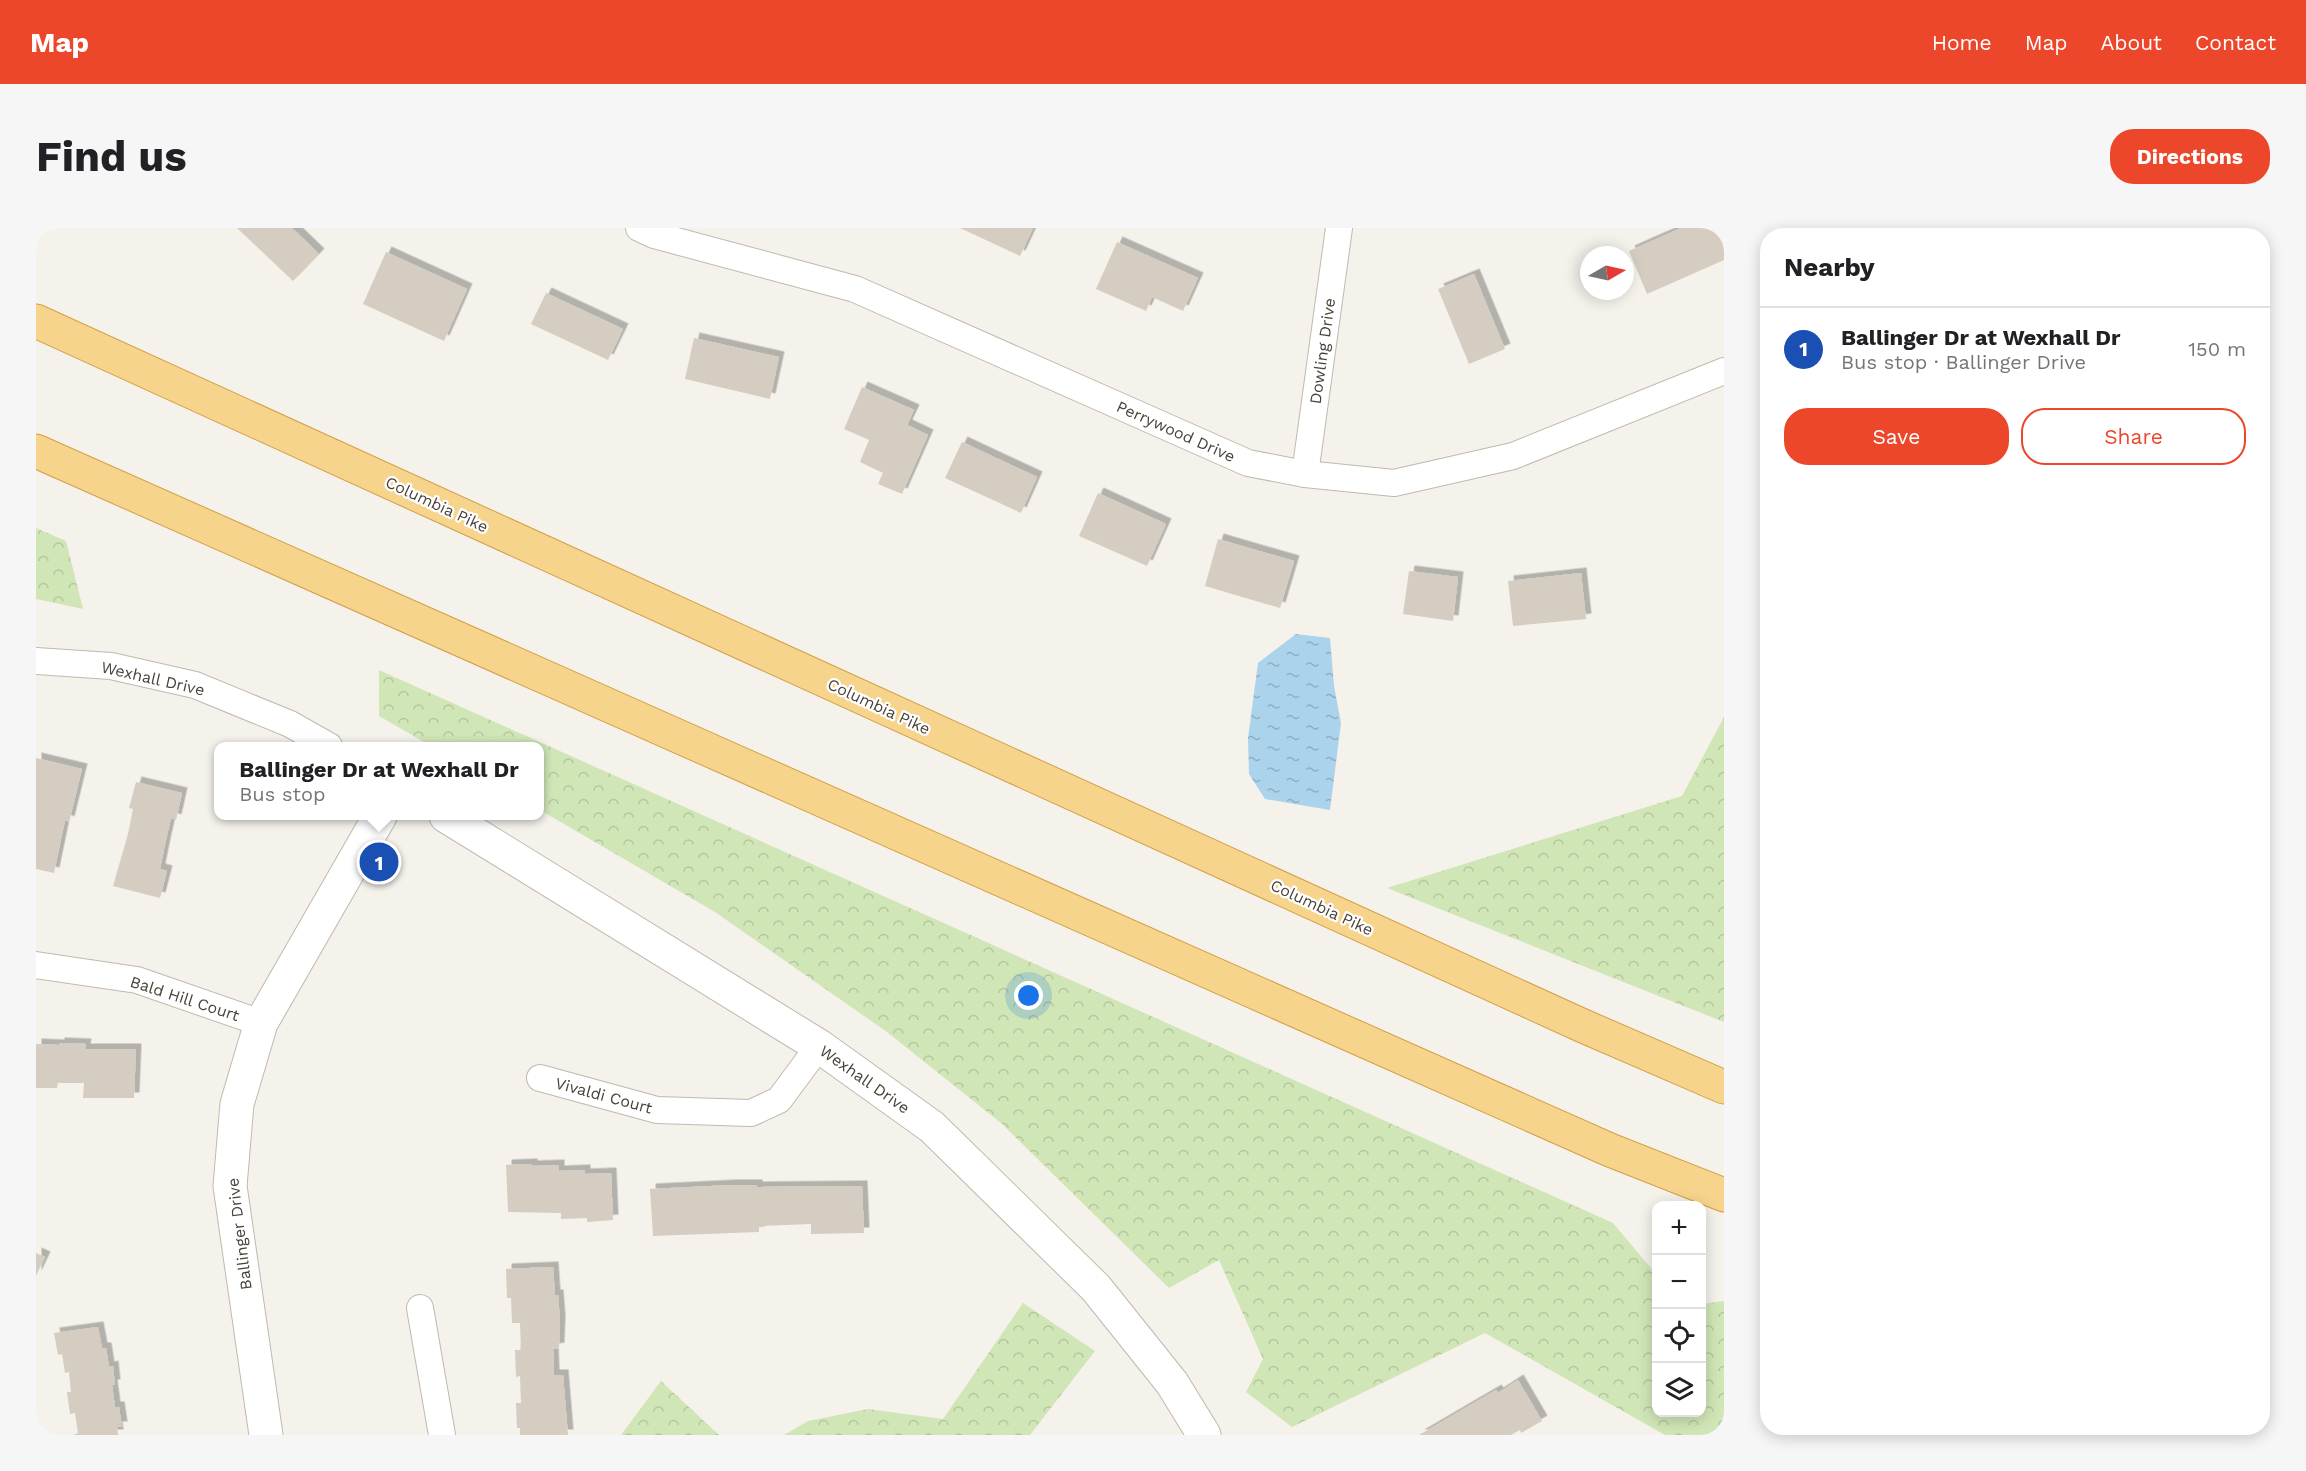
<!DOCTYPE html>
<meta charset="utf-8">
<style>
body{margin:0;font-family:"Work Sans",sans-serif;background:#f6f6f6;color:#202124}
.controls{position:absolute;right:18px;bottom:18px;display:grid;overflow:hidden;border-radius:12px;box-shadow:0 3px 15px #0003}
.controls button{width:54px;height:54px;display:grid;place-items:center;padding:0;border:0;border-bottom:2px solid #e0e0e0;background:#fff;color:#202124;font:30px sans-serif}
.compass{position:absolute;left:1544px;top:18px;width:54px;height:54px;border-radius:50%;background:#fff;box-shadow:0 3px 15px #0003;rotate:81deg}
.you{position:absolute;left:993px;top:768px;width:21px;height:21px;margin:-15px;border:4px solid #fff;border-radius:50%;background:#1a73e8;box-shadow:0 0 0 9px #1a73e833}
.badge{display:grid;place-items:center;width:39px;height:39px;border-radius:50%;background:#ec472b;color:#fff;font-size:20px;font-weight:700}
.pin{position:absolute;translate:-50% -50%;border:3px solid #fff;box-shadow:0 2px 6px #0006}
.popup{position:absolute;left:178px;top:514px;width:330px;height:78px;box-sizing:border-box;display:grid;place-content:center;border-radius:12px;background:#fff;filter:drop-shadow(0 2px 4px #0005);font-size:20px;white-space:nowrap;color:#757577}
.popup b{font-size:22px;color:#202124}
.popup::after{content:'';position:absolute;left:50%;top:100%;margin-left:-12px;border:12px solid transparent;border-top-color:#fff}
.list{margin:0;padding:0;list-style:none}
h2{display:flex;justify-content:space-between;align-items:center;height:78px;margin:0;padding:0 24px;font-size:26px}
h2 small{font-size:20px;font-weight:400;color:#757577}
.list li{display:grid;grid-template-columns:39px 1fr auto;gap:18px;align-items:center;box-sizing:border-box;height:84px;padding:0 24px;border-top:2px solid #e0e0e0}
.list b{display:block;font-size:22px;white-space:nowrap}
.list p{margin:0;font-size:20px;white-space:nowrap;color:#757577}
.list em{font-size:20px;font-style:normal;color:#757577}
.actions{display:flex;gap:12px;padding:18px 24px}
.actions a{flex:1;padding:14px 0;border:2px solid #ec472b;border-radius:24px;text-align:center;font-size:21px;color:#ec472b}
.actions .main{background:#ec472b;color:#fff}
.icon{flex:none;width:33px;height:33px;fill:none;stroke:currentColor;stroke-width:2;stroke-linecap:round;stroke-linejoin:round}
.map{position:relative;flex:none;width:1688px;height:1207px;overflow:hidden;border-radius:24px}
header{display:flex;align-items:center;gap:36px;box-sizing:border-box;height:84px;padding:0 30px;background:#ec472b;color:#fff}
header strong{font-size:28px}
nav{display:flex;gap:33px;margin-inline-start:auto;font-size:21px}
.intro{display:flex;align-items:center;justify-content:space-between;box-sizing:border-box;height:144px;padding:0 36px}
h1{margin:0;font-size:42px}
.button{padding:15px 27px;border-radius:24px;background:#ec472b;color:#fff;font-size:21px;font-weight:700}
main{display:flex;gap:36px;padding:0 36px}
aside{flex:1;background:#fff;border-radius:24px;box-shadow:0 3px 15px #0003}
.map>svg:first-child{display:block}
</style>
<header>
<strong>Map</strong>
<nav><a>Home</a><a>Map</a><a>About</a><a>Contact</a></nav>
</header>
<div class="intro"><h1>Find us</h1><a class="button">Directions</a></div>
<main>
<div class="map">
<svg width="1688" height="1207" viewBox="0 0 1688 1207">
<defs>
<pattern id="forest-crowns" width="20" height="18" patternUnits="userSpaceOnUse" patternTransform="scale(1.5)"><rect width="20" height="18" fill="#d1e6b7"/><path d="M2 6a3 3 0 1 1 6 0M12 15a3 3 0 1 1 6 0" fill="none" stroke="#b5c69e"/></pattern>
<pattern id="water-ripples" width="26" height="14" patternUnits="userSpaceOnUse" patternTransform="scale(1.5)"><rect width="26" height="14" fill="#acd3ec"/><path d="M2 4q2-2 4 0t4 0M15 11q2-2 4 0t4 0" fill="none" stroke="#8eadc0"/></pattern>
<filter id="shadow"><feDropShadow dx="5.5" dy="-5.5" stdDeviation="0" flood-color="#0004"/></filter>
</defs>
<rect width="100%" height="100%" fill="#f4f2eb"/>
<g fill="url(#forest-crowns)">
<polygon points="0,300 30,313 47,381 0,371"/>
<polygon points="343,442 1577,995 1620,1046 1620,1184 1666,1184 1666,1076 1688,1073 1688,1207 1629,1207 1449,1105 1256,1199 1210,1164 1227,1131 1183,1032 1133,1060 965,895 851,804 679,684 504,582 503,518 395,518 343,488"/>
<polygon points="1688,489 1688,794 1351,660 1646,568"/>
<polygon points="987,1075 1059,1123 994,1207 748,1207 772,1193 832,1181 907,1191"/>
<polygon points="625,1153 683,1207 585,1207"/>
</g>
<polygon fill="url(#water-ripples)" points="1260,406 1294,410 1298,458 1305,495 1294,582 1229,571 1213,546 1212,510 1222,435"/>
<g fill="#d5cdc1" filter="url(#shadow)">
<polygon points="201,0 256,0 283,26 257,53"/>
<polygon points="924,0 997,0 984,28"/>
<polygon points="1645,0 1683,0 1688,12 1688,32 1611,66 1593,23"/>
<polygon points="1081,14 1162,50 1147,83 1116,69 1110,83 1060,61"/>
<polygon points="350,24 431,61 408,113 327,76"/>
<polygon points="1438,46 1469,121 1433,136 1402,61"/>
<polygon points="510,65 587,101 572,132 495,96"/>
<polygon points="658,110 743,129 734,171 649,151"/>
<polygon points="826,159 878,182 871,197 892,207 866,266 842,256 847,245 824,234 833,212 808,201"/>
<polygon points="926,214 1001,249 985,285 909,250"/>
<polygon points="1062,265 1130,296 1111,338 1043,308"/>
<polygon points="1182,311 1258,333 1244,380 1169,358"/>
<polygon points="1373,343 1422,349 1417,393 1367,386"/>
<polygon points="1545,345 1550,391 1477,398 1472,353"/>
<polygon points="0,530 46,541 33,594 29,592 18,645 0,641"/>
<polygon points="100,554 146,565 140,592 135,590 129,616 124,641 131,643 124,670 77,658 92,606 97,581 93,580"/>
<polygon points="23,815 50,816 49,821 100,821 98,870 47,870 48,855 22,855 21,860 0,860 0,816 23,817"/>
<polygon points="496,936 496,938 523,937 523,943 549,942 549,946 575,945 577,992 551,994 551,990 525,991 525,985 472,984 470,937"/>
<polygon points="695,957 721,957 721,959 826,958 828,1005 775,1006 775,996 723,998 723,1004 617,1008 614,961"/>
<polygon points="0,1025 9,1029 0,1048"/>
<polygon points="517,1039 519,1067 522,1067 524,1093 523,1120 517,1121 518,1147 527,1147 532,1207 484,1207 484,1200 481,1200 480,1175 485,1175 484,1148 480,1149 479,1122 485,1122 484,1095 476,1095 475,1070 471,1070 470,1041"/>
<polygon points="62,1099 66,1120 70,1120 73,1139 77,1138 79,1157 76,1157 79,1179 83,1179 86,1199 81,1199 82,1207 37,1207 42,1205 39,1185 34,1186 31,1164 35,1164 33,1144 29,1145 26,1126 22,1127 18,1105"/>
<polygon points="1482,1152 1506,1193 1485,1205 1484,1202 1475,1207 1383,1207 1460,1162 1462,1165"/>
</g>
<g fill="none" stroke-linecap="round" stroke-linejoin="round">
<g stroke="#c0b9ae" stroke-width="28">
<g id="minor">
<polyline points="603,0 618,7 819,61 1212,235 1269,246 1358,255 1477,228 1688,143"/>
<polyline points="1269,246 1303,0"/>
<polyline points="0,433 75,438 159,457 254,496 293,518"/>
<polyline points="0,737 101,752 225,795"/>
<polyline points="504,850 621,882 715,885 743,872 783,818"/>
<polyline points="384,1080 406,1207"/>
</g>
</g>
<g stroke="#c0b9ae" stroke-width="35">
<g id="tertiary">
<polyline points="410,588 783,818 896,899 1060,1060 1136,1155 1168,1207"/>
<polyline points="230,1207 194,958 201,876 225,795 344,588"/>
</g>
</g>
<g stroke="#d49f46" stroke-width="35">
<g id="trunk">
<polyline points="0,93 1545,797 1688,859"/>
<polyline points="0,223 1574,922 1688,967"/>
</g>
</g>
<use href="#minor" stroke="#fff" stroke-width="26"/>
<use href="#tertiary" stroke="#fff" stroke-width="33"/>
<use href="#trunk" stroke="#f6d48c" stroke-width="33"/>
</g>
<g text-anchor="middle" stroke-width="4.5" stroke-linejoin="round" paint-order="stroke">
<g font-size="16" fill="#484239" stroke="#fff">
<text transform="translate(1286 123) rotate(-82)" y="6">Dowling Drive</text>
<text transform="translate(1140 203) rotate(24)" y="6">Perrywood Drive</text>
<text transform="translate(401 276) rotate(25)" y="6">Columbia Pike</text>
<text transform="translate(117 450) rotate(13)" y="6">Wexhall Drive</text>
<text transform="translate(843 478) rotate(25)" y="6">Columbia Pike</text>
<text transform="translate(1286 679) rotate(25)" y="6">Columbia Pike</text>
<text transform="translate(149 770) rotate(18)" y="6">Bald Hill Court</text>
<text transform="translate(829 851) rotate(35)" y="6">Wexhall Drive</text>
<text transform="translate(568 867) rotate(15)" y="6">Vivaldi Court</text>
<text transform="translate(203 1006) rotate(-97)" y="6">Ballinger Drive</text>
</g>
</g>
</svg>
<div class="controls">
<button>+</button>
<button>−</button>
<button><svg class="icon" aria-label="locate" viewBox="0 0 24 24"><circle cx="12" cy="12" r="6"/><path d="M12 2v4M12 18v4M2 12h4M18 12h4"/></svg></button>
<button><svg class="icon" aria-label="layers" viewBox="0 0 24 24"><path d="M12 4l9 5-9 5-9-5zM3 14l9 5 9-5"/></svg></button>
</div>
<svg class="compass" viewBox="-18 -18 36 36"><path d="M0-13l5 13h-10z" fill="#e53935"/><path d="M0 13l5-13h-10z" fill="#757577"/></svg>
<div class="you"></div>
<div class="pin badge" style="left:343px;top:634px;background:#1a4fb4">1</div>
<div class="popup"><b>Ballinger Dr at Wexhall Dr</b>Bus stop</div>
</div>
<aside>
<h2>Nearby<small></small></h2>
<ul class="list">
<li><span class="badge" style="background:#1a4fb4">1</span><div><b>Ballinger Dr at Wexhall Dr</b><p>Bus stop · Ballinger Drive</p></div><em>150 m</em></li>
</ul>
<div class="actions"><a class="main">Save</a><a>Share</a></div>
</aside>
</main>
